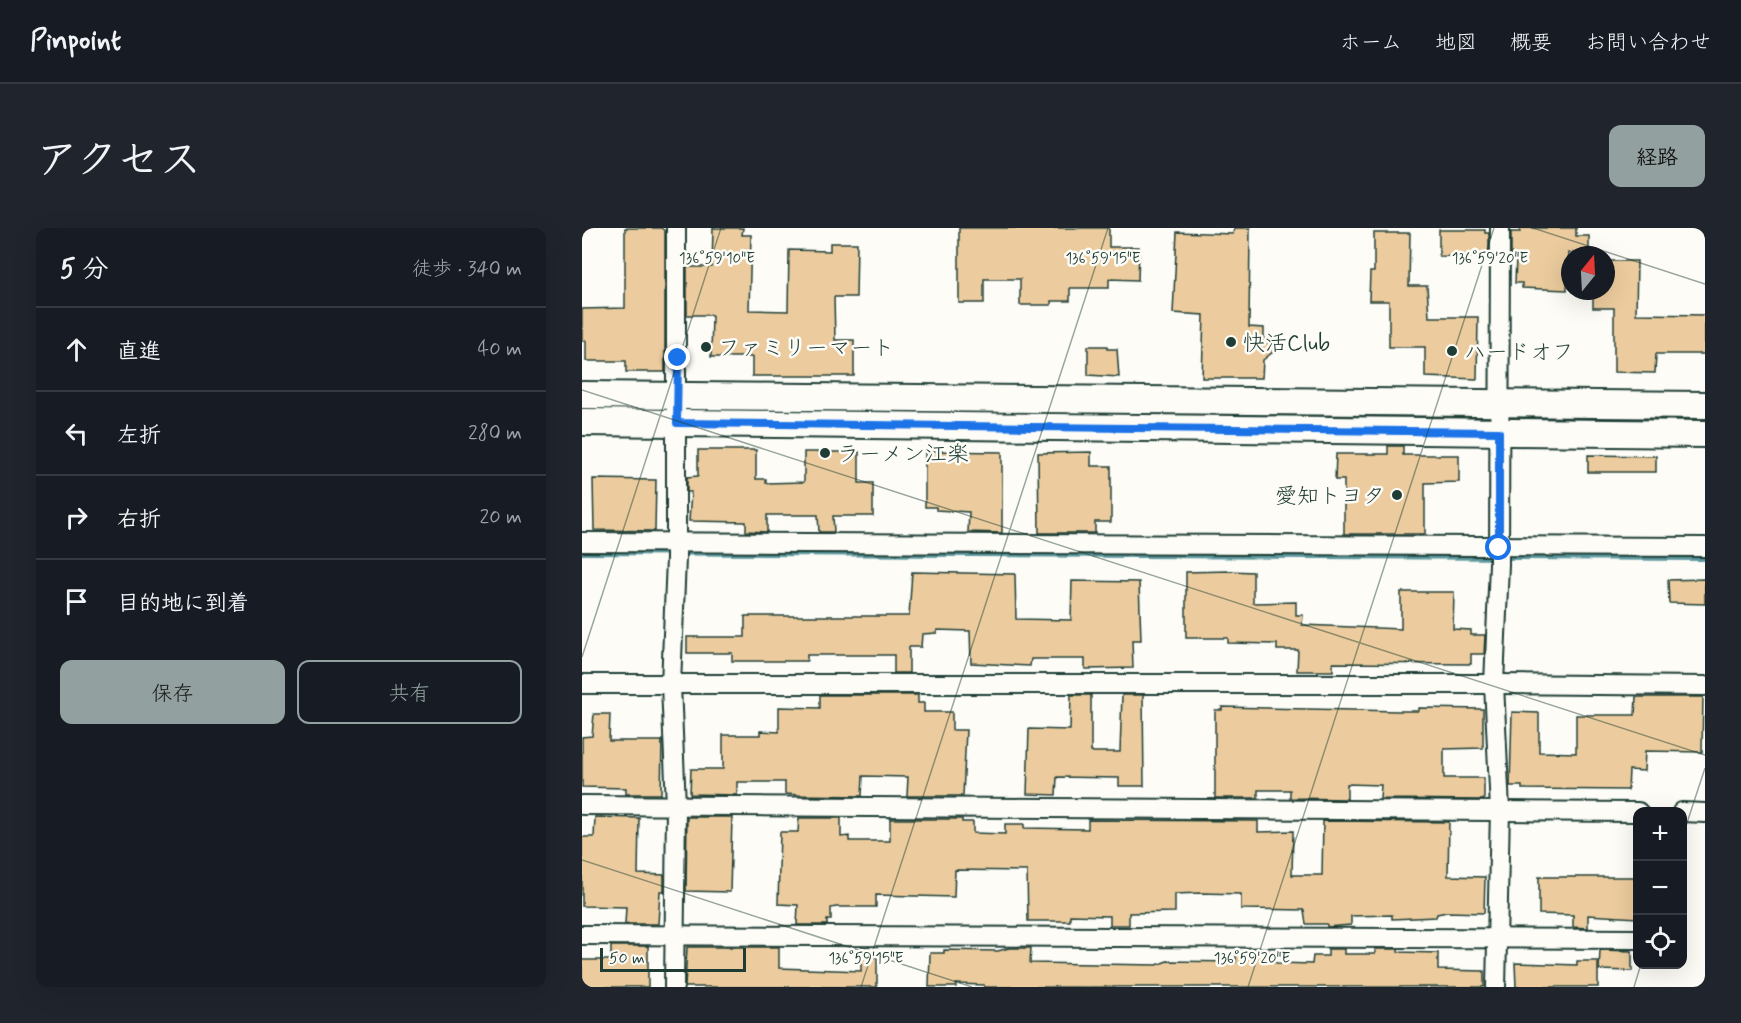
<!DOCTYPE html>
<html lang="ja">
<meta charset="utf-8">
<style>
body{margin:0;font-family:Mynerve,"Klee One",sans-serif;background:#20242c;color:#f1f3f6}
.controls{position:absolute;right:18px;bottom:18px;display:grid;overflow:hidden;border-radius:12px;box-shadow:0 6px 24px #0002}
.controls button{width:54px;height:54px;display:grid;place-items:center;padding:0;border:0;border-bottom:2px solid #363941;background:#171b24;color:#f1f3f6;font:30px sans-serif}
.compass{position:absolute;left:979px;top:18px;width:54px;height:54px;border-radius:50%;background:#171b24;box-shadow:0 6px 24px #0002;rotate:18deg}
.scale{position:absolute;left:18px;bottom:15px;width:146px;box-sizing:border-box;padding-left:6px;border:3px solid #1f3d34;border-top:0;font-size:16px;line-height:21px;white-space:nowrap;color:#1f3d34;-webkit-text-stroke:4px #fdfcf7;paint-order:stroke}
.stop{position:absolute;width:18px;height:18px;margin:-14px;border:4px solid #1a73e8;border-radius:50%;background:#fff}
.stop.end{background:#1a73e8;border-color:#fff;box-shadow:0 2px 6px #0008}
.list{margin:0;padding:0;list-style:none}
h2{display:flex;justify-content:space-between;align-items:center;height:78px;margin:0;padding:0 24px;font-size:26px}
h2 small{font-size:20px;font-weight:400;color:#9ea1a6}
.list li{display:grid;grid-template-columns:39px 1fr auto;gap:18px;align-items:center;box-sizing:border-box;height:84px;padding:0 24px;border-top:2px solid #363941}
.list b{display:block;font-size:22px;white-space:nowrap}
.list em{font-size:20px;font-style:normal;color:#9ea1a6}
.actions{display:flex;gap:12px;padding:18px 24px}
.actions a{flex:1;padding:14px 0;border:2px solid #92a19f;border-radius:12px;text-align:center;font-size:21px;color:#92a19f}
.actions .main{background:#92a19f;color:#111}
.icon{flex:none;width:33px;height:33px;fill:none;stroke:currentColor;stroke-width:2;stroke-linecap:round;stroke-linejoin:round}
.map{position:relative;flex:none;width:1123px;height:759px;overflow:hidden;border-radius:12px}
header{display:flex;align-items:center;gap:36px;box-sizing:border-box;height:84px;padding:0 30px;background:#171b24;border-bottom:2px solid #363941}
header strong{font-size:28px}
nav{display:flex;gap:33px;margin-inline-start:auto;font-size:21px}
.intro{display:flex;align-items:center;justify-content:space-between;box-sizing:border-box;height:144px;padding:0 36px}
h1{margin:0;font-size:42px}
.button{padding:15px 27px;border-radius:12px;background:#92a19f;color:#111;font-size:21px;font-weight:700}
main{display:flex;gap:36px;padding:0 36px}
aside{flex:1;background:#171b24;border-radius:12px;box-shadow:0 6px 24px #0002}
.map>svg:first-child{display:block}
</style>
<header>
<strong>Pinpoint</strong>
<nav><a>ホーム</a><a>地図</a><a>概要</a><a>お問い合わせ</a></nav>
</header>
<div class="intro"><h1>アクセス</h1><a class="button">経路</a></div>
<main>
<aside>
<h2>5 分<small>徒歩 · 340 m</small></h2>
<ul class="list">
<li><svg class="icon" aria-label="ahead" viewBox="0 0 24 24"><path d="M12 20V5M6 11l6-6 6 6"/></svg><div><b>直進</b></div><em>40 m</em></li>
<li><svg class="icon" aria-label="left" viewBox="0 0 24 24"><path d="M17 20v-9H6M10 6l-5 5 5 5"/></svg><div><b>左折</b></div><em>280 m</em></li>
<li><svg class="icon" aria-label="right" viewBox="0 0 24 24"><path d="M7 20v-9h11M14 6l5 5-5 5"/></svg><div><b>右折</b></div><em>20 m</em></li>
<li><svg class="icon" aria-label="arrive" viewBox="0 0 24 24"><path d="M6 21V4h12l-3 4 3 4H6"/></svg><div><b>目的地に到着</b></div></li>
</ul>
<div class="actions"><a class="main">保存</a><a>共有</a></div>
</aside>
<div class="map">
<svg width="1123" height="759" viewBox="0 0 1123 759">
<rect width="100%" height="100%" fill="#fdfcf7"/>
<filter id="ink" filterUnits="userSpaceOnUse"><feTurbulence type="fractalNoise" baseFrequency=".0167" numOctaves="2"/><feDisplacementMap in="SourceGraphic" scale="12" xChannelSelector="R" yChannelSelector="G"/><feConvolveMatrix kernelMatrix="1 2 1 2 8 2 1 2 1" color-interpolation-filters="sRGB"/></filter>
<g filter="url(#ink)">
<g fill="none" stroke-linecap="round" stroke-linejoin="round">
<polyline stroke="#5d989e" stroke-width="6" points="0,324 1123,330"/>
</g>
<g fill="#eccc9e" stroke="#1f3d34" stroke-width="1.5">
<polygon points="43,0 79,0 83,3 83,144 44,144 44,133 4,133 4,113 0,113 0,81 43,80"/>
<polygon points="131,0 161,0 160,7 169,7 167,82 206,83 207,22 248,23 248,15 275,15 274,69 252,69 253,112 272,112 272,148 170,148 170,129 129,129 130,87 105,87 105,39 130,39"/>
<polygon points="377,0 527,0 527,19 557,19 556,52 527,51 527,60 488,60 488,73 469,73 469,77 438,77 438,51 402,51 402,75 377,75"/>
<polygon points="652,0 668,0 667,99 682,100 682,109 692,123 681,132 680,150 620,150 622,87 591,85 595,4 651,6"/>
<polygon points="938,0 994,0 994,8 1007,8 1007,25 987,25 985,62 940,60 940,55 933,55 934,29 929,29 929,4 938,4"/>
<polygon points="857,2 903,2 903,5 907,5 907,29 857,28"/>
<polygon points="792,5 828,5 827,58 845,58 847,89 896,89 895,151 843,149 843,119 807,119 807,73 787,73 788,44 792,44"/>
<polygon points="1024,33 1055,33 1054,86 1123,87 1123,126 1074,126 1073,145 1032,144 1032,80 1011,80 1011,63 1024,63"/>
<polygon points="506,118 525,118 525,121 535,121 537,149 506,147"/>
<polygon points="806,218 821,218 821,227 877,227 877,254 843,255 843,306 762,306 762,252 753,252 754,226 806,226"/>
<polygon points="116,222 174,222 174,251 184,251 184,255 222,254 222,224 277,224 277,255 291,255 291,288 251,288 252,304 237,304 236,287 185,287 185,304 164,303 164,294 107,293 109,264 105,264 105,249 116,248"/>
<polygon points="343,223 420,224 420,305 386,304 387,284 354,282 354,279 343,279"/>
<polygon points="509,224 509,238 529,238 529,294 513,294 513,305 457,305 456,225"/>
<polygon points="1006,227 1074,228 1074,244 1006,244"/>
<polygon points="11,251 74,252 73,303 12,302"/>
<polygon points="647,343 671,344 671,375 714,374 714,387 721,387 720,397 819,401 819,364 872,364 871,401 889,402 889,407 903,407 902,426 889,426 889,436 751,435 751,443 715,443 716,422 695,422 695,416 646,415 646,410 604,410 604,344"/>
<polygon points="330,344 433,346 434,391 489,392 490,353 557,354 559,412 550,412 551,440 503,441 503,431 449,431 448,438 389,435 388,403 355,402 355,405 340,406 339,419 327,419 327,445 312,445 312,427 225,427 225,433 150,433 150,425 105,425 105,409 163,409 163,388 327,388"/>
<polygon points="1123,351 1123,376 1087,375 1086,352"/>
<polygon points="238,467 336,467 336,475 342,475 342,484 370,484 370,502 384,502 381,568 325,568 326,549 281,548 280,568 217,567 203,566 203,554 155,554 155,567 108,566 109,541 141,541 141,507 178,507 178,503 197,504 197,479 238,480"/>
<polygon points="489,467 509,467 509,524 538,524 540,467 561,467 562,558 537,558 537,550 475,549 474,567 445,566 447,501 488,502"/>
<polygon points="1054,469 1121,469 1120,524 1063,523 1062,543 1047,542 1046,562 940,561 940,558 928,558 930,484 957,485 957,524 994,525 994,487 1053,487"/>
<polygon points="640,479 816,483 837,483 837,480 901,481 901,520 862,521 862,550 902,550 902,572 798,571 799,557 765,556 765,571 708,570 708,562 676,562 676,570 633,570 633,482 640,482"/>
<polygon points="12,486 28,486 27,513 80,513 79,566 44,566 44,560 0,559 0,509 10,508"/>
<polygon points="13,589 57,590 56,646 82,647 82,663 78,663 76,696 43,696 44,679 0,678 0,609 12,609"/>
<polygon points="105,589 150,589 148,664 104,663"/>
<polygon points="217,590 259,590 259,609 267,608 267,613 308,613 308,591 380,591 380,594 391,594 391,605 423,606 423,596 442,596 442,600 506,601 506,592 676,593 676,604 711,603 710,647 740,647 741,593 867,594 866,648 903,649 902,685 865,684 855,686 854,689 810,691 810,687 769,688 769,697 745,699 745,696 724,696 722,682 659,681 659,666 619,665 593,666 593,684 547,685 547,697 528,697 528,688 488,687 488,693 446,693 445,643 373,642 372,669 294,667 294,679 254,679 249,680 249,692 245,692 245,697 215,697 216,677 196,676 198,604 216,604"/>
<polygon points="957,649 1056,649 1056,690 1006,687 1006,700 991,699 991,687 957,686"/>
<polygon points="29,718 66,718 66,759 0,759 0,732 29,732"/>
<polygon points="105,719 197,719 197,740 279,743 279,729 295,729 295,759 103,759"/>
<polygon points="427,720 449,720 448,735 575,737 585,733 654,734 654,724 667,724 667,722 689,723 689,733 695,735 730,736 731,728 746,728 746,721 762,721 762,726 793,726 793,721 816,721 816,724 856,725 856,742 902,743 902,759 402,759 402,757 374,756 374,759 347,759 348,725 362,725 362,722 416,723"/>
<polygon points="1018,722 1050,723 1050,743 1017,742"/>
<polygon points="995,733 1016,733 1016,759 934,759 933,735 995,737"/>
</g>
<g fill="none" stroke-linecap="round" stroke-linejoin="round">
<g stroke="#1f3d34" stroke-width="22">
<g id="street">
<polyline points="0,314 1123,319"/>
<polyline points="0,456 912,456 1123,458"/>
<polyline points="0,577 1056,584"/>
<polyline points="1100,584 1123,585"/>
<polyline points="0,707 1056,711"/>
<polyline points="92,759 94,578 89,457 94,330 94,0"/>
<polyline points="914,759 918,582 912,456 917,336 918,0"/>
</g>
</g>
<g stroke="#1f3d34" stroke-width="30">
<g id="secondary">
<polyline points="0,167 1123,177"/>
<polyline points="0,194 1123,206"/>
</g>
</g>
<use href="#street" stroke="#fdfcf7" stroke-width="18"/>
<use href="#secondary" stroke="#fdfcf7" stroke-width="26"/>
</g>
</g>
<g fill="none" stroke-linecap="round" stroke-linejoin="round" filter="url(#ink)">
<polyline stroke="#1a73e8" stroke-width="8" points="96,130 95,195 917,204 917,320"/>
</g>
<path fill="none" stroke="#1f3d34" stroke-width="1.5" stroke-opacity="0.45" d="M951,0l172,56M0,162l1123,365M0,429l139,-429M1100,610l23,-70M0,632l390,127M279,759l247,-759M666,759l246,-759M1052,759l7,-23"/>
<g fill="#1f3d34" stroke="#fdfcf7" stroke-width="2">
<circle cx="649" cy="114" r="6"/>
<circle cx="124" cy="119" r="6"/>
<circle cx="870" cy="123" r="6"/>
<circle cx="243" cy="225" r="6"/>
<circle cx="815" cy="267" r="6"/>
</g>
<g text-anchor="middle" stroke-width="5" stroke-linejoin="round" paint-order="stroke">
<g font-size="22" fill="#1f3d34" stroke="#fdfcf7" text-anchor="start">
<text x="661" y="122">快活Club</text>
<text x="136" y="127">ファミリーマート</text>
<text x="882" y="131">ハードオフ</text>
<text x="255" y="233">ラーメン江楽</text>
<text x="803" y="275" text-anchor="end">愛知トヨタ</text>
</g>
</g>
<g font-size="15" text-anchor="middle" fill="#1f3d34" stroke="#fdfcf7" stroke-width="5" stroke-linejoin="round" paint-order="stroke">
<text x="135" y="35">136°59'10"E</text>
<text x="521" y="35">136°59'15"E</text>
<text x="908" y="35">136°59'20"E</text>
<text x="284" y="735">136°59'15"E</text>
<text x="670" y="735">136°59'20"E</text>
</g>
</svg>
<div class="controls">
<button>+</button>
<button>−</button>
<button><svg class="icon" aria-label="locate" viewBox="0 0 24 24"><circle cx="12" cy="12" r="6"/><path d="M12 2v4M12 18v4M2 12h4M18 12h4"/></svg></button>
</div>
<svg class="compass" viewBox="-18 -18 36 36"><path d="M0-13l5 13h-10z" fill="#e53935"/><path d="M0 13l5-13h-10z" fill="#9ea1a6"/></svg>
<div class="scale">50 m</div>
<div class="stop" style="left:917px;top:320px"></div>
<div class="stop end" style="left:96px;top:130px"></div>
</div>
</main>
